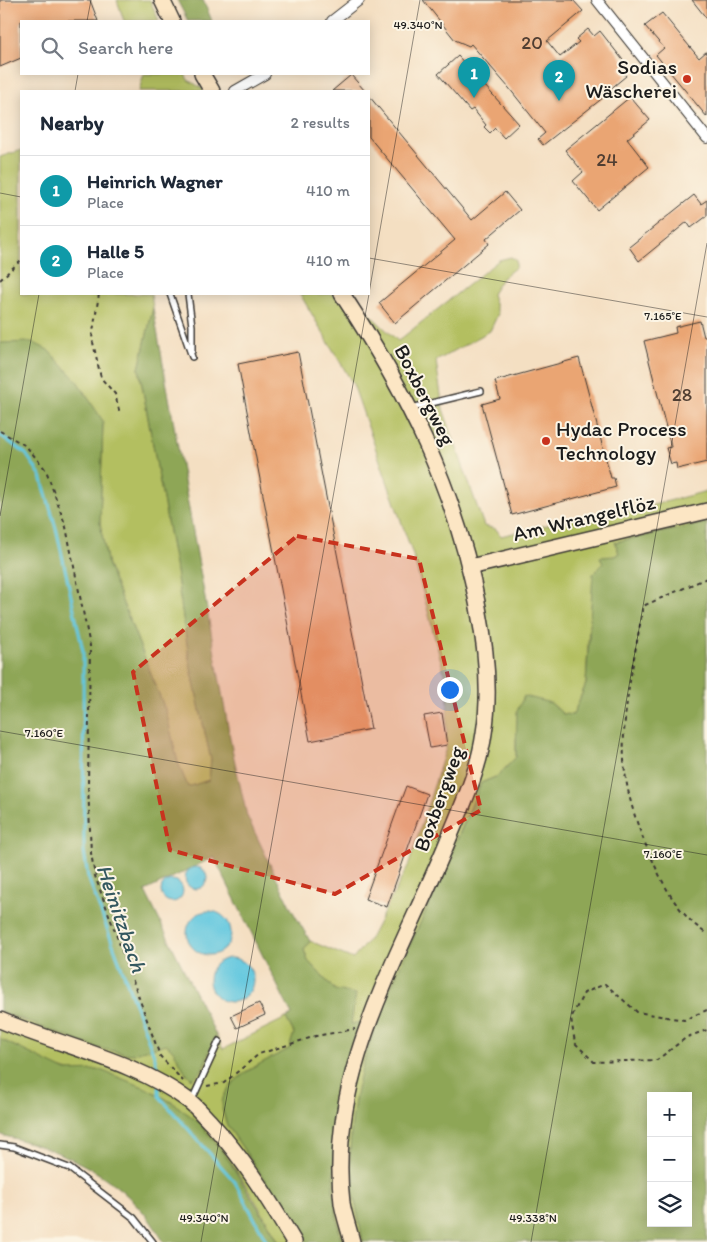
<!DOCTYPE html>
<meta charset="utf-8">
<style>
body{margin:0;font-family:Itim,sans-serif;background:#f2f2f3;color:#1f2937}
.controls{position:absolute;right:15px;bottom:15px;display:grid;overflow:hidden;border-radius:0px;box-shadow:0 2px 12px #0003}
.controls button{width:45px;height:45px;display:grid;place-items:center;padding:0;border:0;border-bottom:1px solid #e0e1e3;background:#fff;color:#1f2937;font:25px sans-serif}
.you{position:absolute;left:449px;top:689px;width:18px;height:18px;margin:-12px;border:4px solid #fff;border-radius:50%;background:#1a73e8;box-shadow:0 0 0 8px #1a73e833}
.badge{display:grid;place-items:center;width:32px;height:32px;border-radius:50%;background:#c8321e;color:#fff;font-size:16px;font-weight:700}
.pin{position:absolute;translate:-50% -41px;filter:drop-shadow(0 1px 2px #0008)}
.pin::after{content:'';position:absolute;top:26px;width:18px;height:15px;background:inherit;clip-path:polygon(0 0,100% 0,50% 100%)}
.list{margin:0;padding:0;list-style:none}
h2{display:flex;justify-content:space-between;align-items:center;height:65px;margin:0;padding:0 20px;font-size:21px}
h2 small{font-size:16px;font-weight:400;color:#747a83}
.list li{display:grid;grid-template-columns:32px 1fr auto;gap:15px;align-items:center;box-sizing:border-box;height:70px;padding:0 20px;border-top:1px solid #e0e1e3}
.list b{display:block;font-size:19px;white-space:nowrap}
.list p{margin:0;font-size:16px;white-space:nowrap;color:#747a83}
.list em{font-size:16px;font-style:normal;color:#747a83}
.icon{flex:none;width:28px;height:28px;fill:none;stroke:currentColor;stroke-width:2;stroke-linecap:round;stroke-linejoin:round}
.map{position:relative;flex:none;width:707px;height:1242px;overflow:hidden}
.search{position:absolute;background:#fff;box-shadow:0 2px 12px #0003;left:20px;top:20px;width:350px;height:55px;display:flex;align-items:center;gap:12px;box-sizing:border-box;padding:0 18px;border-radius:0px;color:#747a83;font-size:19px}
.panel{position:absolute;background:#fff;box-shadow:0 2px 12px #0003;left:20px;top:90px;width:350px;height:205px;border-radius:0px}
.map>svg:first-child{display:block}
</style>
<div class="map">
<svg width="707" height="1242" viewBox="0 0 707 1242">
<rect width="100%" height="100%" fill="#fcf5e5"/>
<filter id="ink" filterUnits="userSpaceOnUse"><feTurbulence type="fractalNoise" baseFrequency=".02" numOctaves="2"/><feDisplacementMap in="SourceGraphic" scale="10" xChannelSelector="R" yChannelSelector="G"/><feConvolveMatrix kernelMatrix="1 2 1 2 8 2 1 2 1" color-interpolation-filters="sRGB"/></filter>
<filter id="wash" filterUnits="userSpaceOnUse"><feTurbulence type="fractalNoise" baseFrequency=".0096" numOctaves="4" result="noise"/><feDisplacementMap in="SourceGraphic" scale="20" xChannelSelector="R" yChannelSelector="G"/><feGaussianBlur stdDeviation="1.12" result="paint"/><feColorMatrix in="noise" values="0 0 0 0 0 0 0 0 0 0 0 0 0 0 0 0 0 1.4 0 .05"/><feComposite in="paint" operator="in"/></filter>
<g filter="url(#wash)">
<rect width="100%" height="100%" fill="#f4dfc2"/>
<g fill="#b3bf61" stroke="#686e3e">
<polygon points="117,0 150,0 159,21 124,21"/>
<polygon points="144,74 185,74 188,80 207,91 139,91"/>
<polygon points="21,150 21,294 151,294 153,308 139,369 175,564 190,664 211,760 209,780 188,787 178,763 166,712 108,566 100,523 103,421 0,344 0,157"/>
<polygon points="511,257 516,260 516,267 502,278 492,294 498,314 490,331 436,361 443,409 484,526 496,529 501,536 572,519 584,523 707,491 707,523 615,542 619,553 603,564 589,624 586,684 573,715 563,714 551,703 516,738 516,757 498,776 481,783 367,1049 355,1101 350,1157 363,1242 341,1242 333,1189 339,1100 348,1063 366,1021 351,1024 335,990 308,961 304,950 310,941 353,959 371,937 409,864 446,748 448,688 414,558 353,384 300,294 356,294 368,313 398,341 499,260"/>
<path d="M0,1011l25,11 129,24 12,-2 9,6 11,24 16,-4 14,-35 7,14 63,-31 8,15 -5,16 -42,22 -25,38 5,16 80,117h-28c-34,-59 -67,-124 -132,-153 -22,-10 -54,-12 -78,-18 -24,-6 -47,-22 -69,-32z"/>
</g>
<g fill="#8ea657" stroke="#55613a" fill-rule="evenodd">
<polygon points="177,0 203,0 212,21 188,21"/>
<path d="M153,308l79,441 15,67 45,94 18,31 -6,9 4,11 27,29 21,4 -5,30 16,-3 -19,42 -9,37 -6,89 8,53h-34l-80,-117c-3,-10 -8,-22 -2,-31 10,-20 44,-35 64,-45l5,-16 -8,-15 6,-3 -78,-158 -69,34 71,144 -14,35 -10,9c-12,-10 -13,-26 -26,-35l-35,10 -34,-6 -97,-37v-668l32,-1 16,8 29,31 26,40 -3,102 8,43 58,146 12,51 10,24 21,-7 2,-20 -21,-96 -15,-100 -36,-195z"/>
<path d="M707,523v719h-344c-5,-28 -13,-58 -13,-86 1,-101 45,-176 85,-265 16,-36 31,-72 46,-108l17,-7 18,-19 1,-46 7,-15 27,7 12,11 10,1 13,-31 7,-110 10,-10 -3,-7 15,-1 4,-3 -4,-11zM651,1096h37v127h-37z"/>
<path d="M0,1039l66,32 34,-1 46,18 27,15 27,20 28,36 51,83h-115c-6,-9 -12,-20 -20,-29 -36,-43 -90,-66 -144,-78z"/>
</g>
<g fill="#62c7df" stroke="#3f727e">
<circle cx="196" cy="878" r="11"/>
<circle cx="172" cy="891" r="11"/>
<circle cx="209" cy="933" r="22"/>
<circle cx="231" cy="980" r="22"/>
</g>
<g fill="none" stroke-linecap="round" stroke-linejoin="round">
<g stroke="#62c7df" stroke-width="3">
<polyline points="0,435 26,454 41,476 57,532 83,651 84,851 88,877 155,1058 160,1079"/>
<polyline points="159,1087 159,1096 235,1182 267,1242"/>
</g>
</g>
<g id="blocks">
<g fill="#eaa573">
<polygon points="0,0 90,0 98,21 21,21 21,58 0,67"/>
<polygon points="423,0 573,0 583,11 547,41 560,57 579,42 576,39 588,29 594,36 600,31 626,64 620,68 626,76 603,95 604,97 543,145 538,139 545,133 509,88 471,44 469,46 455,40"/>
<polygon points="692,0 707,0 707,19"/>
<polygon points="662,13 699,58 707,51 707,117 656,55 664,48 645,26"/>
<polygon points="458,56 519,124 504,138 495,128 490,133 484,127 486,125 473,109 470,111 438,74"/>
<polygon points="351,75 365,91 332,91"/>
<polygon points="369,96 472,220 505,192 520,210 486,239 489,244 395,323 379,303 455,240 369,137"/>
<polygon points="630,97 650,120 627,139 649,167 597,210 573,181 583,172 565,150"/>
<polygon points="694,195 701,204 707,200 707,216 691,228 687,222 639,261 629,247"/>
<polygon points="700,321 704,337 707,337 707,462 677,469 676,463 671,464 666,448 671,447 644,341 676,333 675,327"/>
<polygon points="298,352 371,729 310,741 238,364"/>
<polygon points="579,358 611,478 614,478 616,487 512,515 482,404 500,399 495,381"/>
<polygon points="442,713 447,745 430,748 424,716"/>
<polygon points="406,786 427,794 387,907 365,899"/>
<polygon points="259,1003 265,1015 237,1028 231,1016"/>
</g>
</g>
</g>
<g filter="url(#ink)">
<use href="#blocks" fill-opacity="0" stroke="#3c3935" stroke-width="1"/>
<g fill="none" stroke-linecap="round" stroke-linejoin="round">
<g stroke="#3c3935" stroke-width="8">
<g id="lane">
<polyline points="170,294 192,357"/>
<polyline points="188,294 192,326 192,351"/>
<polyline points="411,408 481,391"/>
<polyline points="192,1100 219,1041"/>
<polyline points="0,1145 14,1147 69,1168 134,1218 153,1242"/>
</g>
</g>
<g stroke="#3c3935" stroke-width="12">
<g id="street">
<polyline points="597,0 707,138"/>
<polyline points="332,21 359,0"/>
<polyline points="235,91 265,74"/>
</g>
</g>
<g stroke="#3c3935" stroke-width="18">
<g id="secondary">
<polyline points="162,0 172,21"/>
<polyline points="202,74 212,91"/>
<path d="M342,294c65,99 114,195 136,313 8,41 13,84 6,126 -5,37 -21,71 -35,105 -47,116 -123,234 -107,365 2,13 7,26 10,39"/>
<polyline points="470,567 707,511"/>
<path d="M0,1020c61,26 136,41 189,81 8,6 15,15 22,22 33,36 58,77 83,119"/>
</g>
</g>
<g stroke="#3c3935" stroke-width="2" stroke-dasharray="4 4" stroke-linecap="butt">
<polyline points="0,280 21,260"/>
<polyline points="99,294 92,338 101,378 115,394 120,414"/>
<polyline points="0,431 26,446 46,470 66,527 90,646 88,785 91,853 95,876 160,1056 183,1081"/>
<path d="M707,578l-64,28c-8,54 -24,112 -18,166 4,31 14,59 27,87 13,30 28,57 55,75"/>
<polyline points="707,1010 684,1020 637,1012 605,984 584,993 571,1018 575,1043 594,1062 657,1060 687,1037 707,1030"/>
<polyline points="207,1086 224,1083 259,1054 316,1036 355,1029"/>
</g>
<use href="#lane" stroke="#fff" stroke-width="5"/>
<use href="#street" stroke="#fff" stroke-width="10"/>
<use href="#secondary" stroke="#fce6c4" stroke-width="15"/>
</g>
</g>
<path fill="#c8321e" fill-opacity="0.2" stroke="#c8321e" stroke-width="4" stroke-dasharray="10 6" stroke-linejoin="round" d="M297,536l122,23 62,251 -146,84 -165,-44 -37,-178z"/>
<path fill="none" stroke="#1c1c1c" stroke-width="1" stroke-opacity="0.45" d="M87,21l4,-21M75,91l3,-17M0,193l21,4M369,258l338,59M369,293l51,-293M0,516l39,-222M0,731l707,124M201,1242l168,-948M531,1242l176,-999"/>
<g fill="#c8321e" stroke="#fcf5e5" stroke-width="2">
<circle cx="687" cy="79" r="5"/>
<circle cx="546" cy="441" r="5"/>
</g>
<g text-anchor="middle" stroke-width="4" stroke-linejoin="round" paint-order="stroke">
<g font-size="19" fill="#503e32">
<text x="532" y="49">20</text>
<text x="607" y="166">24</text>
<text x="682" y="401">28</text>
</g>
<g font-size="21" fill="#1c1c1c" stroke="#fcf5e5" text-anchor="end">
<text x="677" y="74">Sodias<tspan x="677" dy="24">Wäscherei</tspan></text>
<text x="556" y="436" text-anchor="start">Hydac Process<tspan x="556" dy="24">Technology</tspan></text>
</g>
<g font-size="21" fill="#1c1c1c" stroke="#fcf5e5">
<text transform="translate(425 395) rotate(63)" y="7">Boxbergweg</text>
<text transform="translate(584 518) rotate(-13)" y="7">Am Wrangelflöz</text>
<text transform="translate(439 799) rotate(-70)" y="7">Boxbergweg</text>
</g>
<g font-size="22" font-style="italic" fill="#345860" stroke="#fcf5e5">
<text transform="translate(122 918) rotate(71)" y="8">Heinitzbach</text>
</g>
</g>
<g font-size="12" text-anchor="middle" fill="#1c1c1c" stroke="#fcf5e5" stroke-width="4" stroke-linejoin="round" paint-order="stroke">
<text x="418" y="29">49.340°N</text>
<text x="663" y="320">7.165°E</text>
<text x="44" y="737">7.160°E</text>
<text x="663" y="858">7.160°E</text>
<text x="204" y="1222">49.340°N</text>
<text x="533" y="1222">49.338°N</text>
</g>
</svg>
<div class="controls">
<button>+</button>
<button>−</button>
<button><svg class="icon" aria-label="layers" viewBox="0 0 24 24"><path d="M12 4l9 5-9 5-9-5zM3 14l9 5 9-5"/></svg></button>
</div>
<div class="you"></div>
<div class="pin badge" style="left:474px;top:98px;background:#0f9aa8">1</div>
<div class="pin badge" style="left:559px;top:101px;background:#0f9aa8">2</div>
<div class="search"><svg class="icon" aria-label="search" viewBox="0 0 24 24"><circle cx="10" cy="10" r="6"/><path d="M15 15l6 6"/></svg>Search here</div>
<section class="panel">
<h2>Nearby<small>2 results</small></h2>
<ul class="list">
<li><span class="badge" style="background:#0f9aa8">1</span><div><b>Heinrich Wagner</b><p>Place</p></div><em>410 m</em></li>
<li><span class="badge" style="background:#0f9aa8">2</span><div><b>Halle 5</b><p>Place</p></div><em>410 m</em></li>
</ul>
</section>
</div>
